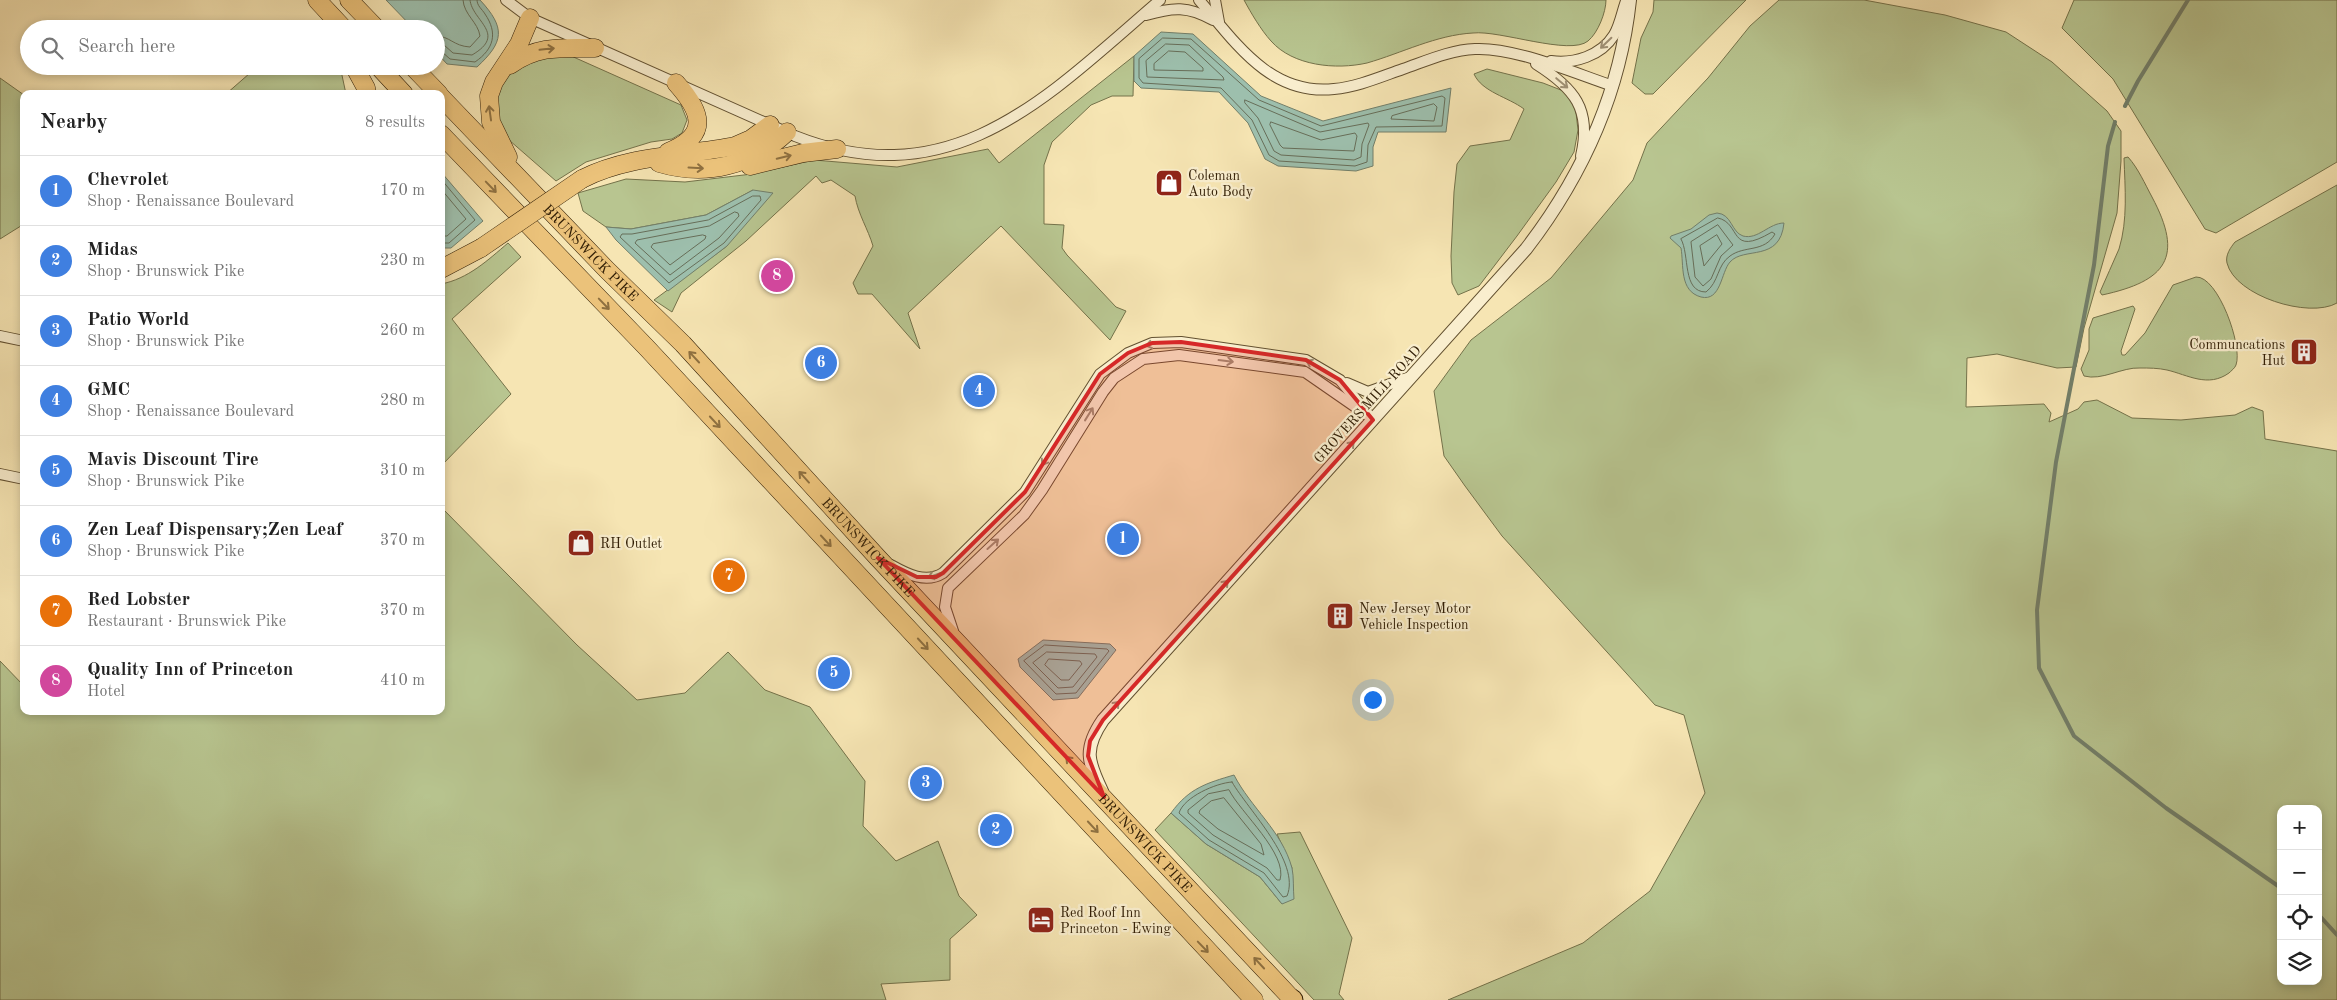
<!DOCTYPE html>
<meta charset="utf-8">
<style>
body{margin:0;font-family:"Old Standard TT",serif;background:#f6f6f6;color:#222}
.controls{position:absolute;right:15px;bottom:15px;display:grid;overflow:hidden;border-radius:10px;box-shadow:0 2px 8px #0003}
.controls button{width:45px;height:45px;display:grid;place-items:center;padding:0;border:0;border-bottom:1px solid #e0e0e0;background:#fff;color:#222;font:25px sans-serif}
.you{position:absolute;left:1372px;top:699px;width:18px;height:18px;margin:-12px;border:4px solid #fff;border-radius:50%;background:#1a73e8;box-shadow:0 0 0 8px #1a73e833}
.badge{display:grid;place-items:center;width:32px;height:32px;border-radius:50%;background:#8f2418;color:#fff;font-size:16px;font-weight:700}
.pin{position:absolute;translate:-50% -50%;border:2px solid #fff;box-shadow:0 1px 5px #0006}
.list{margin:0;padding:0;list-style:none}
h2{display:flex;justify-content:space-between;align-items:center;height:65px;margin:0;padding:0 20px;font-size:21px}
h2 small{font-size:16px;font-weight:400;color:#767676}
.list li{display:grid;grid-template-columns:32px 1fr auto;gap:15px;align-items:center;box-sizing:border-box;height:70px;padding:0 20px;border-top:1px solid #e0e0e0}
.list b{display:block;font-size:19px;white-space:nowrap}
.list p{margin:0;font-size:16px;white-space:nowrap;color:#767676}
.list em{font-size:16px;font-style:normal;color:#767676}
.icon{flex:none;width:28px;height:28px;fill:none;stroke:currentColor;stroke-width:2;stroke-linecap:round;stroke-linejoin:round}
.map{position:relative;flex:none;width:2337px;height:1000px;overflow:hidden}
.search{position:absolute;background:#fff;box-shadow:0 2px 8px #0003;left:20px;top:20px;width:425px;height:55px;display:flex;align-items:center;gap:12px;box-sizing:border-box;padding:0 18px;border-radius:28px;color:#767676;font-size:19px}
.panel{position:absolute;background:#fff;box-shadow:0 2px 8px #0003;left:20px;top:90px;width:425px;height:625px;border-radius:10px}
.map>svg:first-child{display:block}
</style>
<div class="map">
<svg width="2337" height="1000" viewBox="0 0 2337 1000">
<rect width="100%" height="100%" fill="#f6e5b3"/>
<filter id="stains"><feTurbulence type="fractalNoise" baseFrequency=".004" numOctaves="4"/><feColorMatrix values="0 0 0 0 .2 0 0 0 0 .09 0 0 0 0 .02 0 0 0 .5 -.17"/></filter>
<radialGradient id="worn" r=".72"><stop offset=".6" stop-color="#630" stop-opacity="0"/><stop offset="1" stop-color="#630" stop-opacity=".3"/></radialGradient>
<g fill="#b8c590" stroke="#74724a" fill-rule="evenodd">
<path d="M1244,0h362c0,12 -8,33 -18,41 -18,15 -88,-11 -115,-8 -37,2 -71,20 -106,30 -31,7 -74,3 -96,-22 -10,-11 -20,-28 -27,-41z"/>
<polygon points="1654,0 1746,0 1653,94 1645,94 1632,83 1641,38 1653,12"/>
<path d="M1779,0h85l81,15 61,17 46,30 55,49 14,20v30l-4,52 -33,115 -8,39 -19,1 -60,-14 -30,4 -1,49 78,-3 7,9 -2,9 29,-13 6,-7 13,-2 35,18 49,2 54,-5 17,-8 11,4 2,28 72,12v549h-889l135,-57 67,-52 55,-98 -21,-78 -29,-10 -153,-169 -37,-50 -21,-30 -10,-65 37,-51 80,-62 82,-98 14,-37 61,-65 42,-52zM2281,809h37v172h-37z"/>
<polygon points="2074,0 2337,0 2337,162 2216,233 2205,229 2113,79 2062,28"/>
<polygon points="569,55 681,105 687,120 682,133 672,139 651,142 586,162 556,181 501,133 493,101 496,87 525,58"/>
<path d="M1134,56l-1,40h-21l-21,9 -39,37 -8,23v59l20,1 -2,23 5,7 49,52 10,4 -16,29 -109,-114 -93,87 12,36 -48,-55h-14l-5,-11 20,-37c-5,-17 -15,-32 -18,-50l-24,-16 -9,3 -6,-7 -70,65 -65,52 -9,19 -18,-12 73,-54 26,-56 -47,25 -75,14 -25,-2 -23,-16 -5,-18 48,-14 59,3 67,-8 62,-14 83,7 91,-18 11,14z"/>
<polygon points="258,66 340,66 346,94 226,94"/>
<path d="M1487,69l56,14 23,9 9,12 3,26 -4,22 -18,30 -39,54 -38,50 -21,9 -6,-12 -1,-27 3,-64 3,-28 13,-18 40,-6 14,-31c-16,-12 -42,-17 -50,-35z"/>
<polygon points="0,78 24,95 24,224 0,239"/>
<path d="M2128,157c10,11 17,27 24,40 32,60 15,84 -50,98l-2,-3c6,-14 13,-29 19,-43 9,-29 6,-61 5,-91z"/>
<path d="M2337,185v118c-28,16 -102,-7 -110,-40 -2,-8 4,-16 8,-21z"/>
<path d="M508,243l13,14 -69,62 59,75 -70,72v-182c27,-5 47,-24 67,-41z"/>
<path d="M2196,277c22,-1 47,69 40,88 -1,3 -5,6 -7,8 -21,15 -41,2 -62,-3 -9,-2 -18,-2 -27,-2 -18,-1 -38,13 -56,8l-3,-7 8,-19v-21l4,-11 40,-12 2,3 -14,42 1,4h3l20,-22 28,-48z"/>
<polygon points="441,507 577,645 637,700 685,693 728,652 765,690 810,707 865,781 863,826 896,861 938,841 959,896 977,915 950,939 950,980 881,984 886,1000 0,1000 0,661 24,686 24,711 441,711"/>
<polygon points="1171,813 1206,844 1260,877 1282,904 1292,868 1277,834 1300,832 1352,938 1339,994 1344,1000 1314,1000 1155,830"/>
</g>
<g fill="#9dbfad" stroke="#727f6a">
<path d="M386,0h94c26,28 24,42 -3,67l-30,-3 -11,-12v-23h-22z"/>
<polygon points="1161,32 1193,34 1261,96 1323,121 1451,88 1446,132 1378,132 1373,147 1373,166 1356,171 1278,166 1265,159 1248,123 1219,92 1141,88 1134,81 1134,56"/>
<polygon points="441,172 483,221 451,248 441,248"/>
<polygon points="753,190 773,193 727,246 668,291 616,240 606,227 631,229 706,215"/>
<path d="M1717,213c15,1 14,19 26,23 15,4 26,-13 41,-13 -4,40 -40,23 -54,39 -9,10 -9,40 -29,35 -22,-6 -17,-32 -20,-49l-11,-10 1,-2 20,-7 18,-14z"/>
<polygon points="1043,640 1110,644 1116,650 1078,698 1053,700 1020,667 1018,659"/>
<path d="M1234,775c17,33 48,56 58,93 2,9 1,21 2,31l-12,5 -22,-27 -54,-33 -35,-31c18,-25 36,-30 63,-38z"/>
</g>
<g fill="none" stroke-linecap="round" stroke-linejoin="round">
<g stroke="#676e59" stroke-width="1">
<path d="M436,36c14,0 17,10 34,11l10,-11c-2,-14 -16,-21 -17,-36"/>
<polygon points="1163,38 1191,39 1259,100 1321,126 1442,96 1445,98 1442,126 1376,127 1368,145 1367,162 1355,166 1279,161 1269,155 1252,120 1221,88 1143,83 1139,78 1139,59"/>
<path d="M436,43l8,2 9,8 19,2c36,-21 0,-34 -2,-55"/>
<polygon points="1166,44 1189,45 1223,77 1224,80 1147,77 1146,61"/>
<path d="M436,49l5,2 9,8 25,3c19,-13 23,-29 10,-48 -3,-5 -8,-8 -8,-14"/>
<polygon points="1169,51 1185,52 1203,68 1203,71 1154,70 1154,64"/>
<polygon points="1245,100 1320,132 1368,123 1369,125 1362,144 1361,157 1354,160 1281,155 1274,151 1258,118 1245,103"/>
<polygon points="1434,104 1437,107 1434,121 1391,119 1392,116"/>
<polygon points="1271,122 1321,140 1355,133 1357,136 1354,151 1283,148 1280,145 1270,125"/>
<polyline points="441,179 475,220 449,243 441,243"/>
<polyline points="441,189 466,219 447,236 441,236"/>
<polygon points="753,196 760,196 761,200 724,243 669,283 620,237 622,234 632,234 708,220"/>
<polygon points="735,212 738,213 739,216 719,238 670,275 635,243 637,240 709,226"/>
<path d="M1718,218c24,5 10,40 54,14l3,2c-11,19 -30,11 -45,22 -13,9 -11,26 -24,36 -24,0 -16,-37 -25,-53z"/>
<polygon points="1718,225 1733,245 1721,256 1711,279 1703,286 1695,277 1691,242"/>
<polygon points="703,235 706,236 705,239 670,265 651,247 653,244"/>
<polygon points="1717,235 1722,244 1704,266 1700,246"/>
<polygon points="1045,645 1107,649 1109,651 1076,693 1056,694 1024,661"/>
<polygon points="1047,652 1095,654 1097,657 1073,687 1058,688 1033,663"/>
<polygon points="1049,659 1080,661 1082,664 1069,680 1061,680 1045,665"/>
<path d="M1232,782c16,28 69,80 55,114l-4,1 -19,-24 -55,-33 -30,-27c5,-16 37,-30 53,-31z"/>
<path d="M1229,790c11,22 59,64 51,90h-3l-10,-12 -54,-33 -25,-22v-3l20,-16z"/>
<polygon points="1224,798 1261,844 1264,855 1218,829 1199,813 1200,810 1211,801"/>
</g>
<g stroke="#727f6a" stroke-width="4">
<polyline points="2125,106 2138,81 2188,0"/>
<polyline points="2115,122 2108,146 2094,265 2056,462 2037,610 2039,668 2074,736 2166,808 2281,888"/>
<polyline points="2318,914 2337,935"/>
</g>
<g stroke="#625030" stroke-width="12">
<g id="minor">
<path d="M506,0l24,18 265,118c159,63 255,-42 365,-136"/>
<path d="M1199,0c36,42 71,96 135,89 23,-2 46,-12 69,-20 23,-8 47,-19 72,-20 40,-2 99,24 138,37"/>
<polyline points="1215,0 1219,22"/>
<path d="M1146,15c27,-8 42,-9 67,5"/>
<path d="M1551,61c23,3 50,-5 63,-26 6,-10 8,-23 12,-34"/>
<path d="M1536,64c38,24 56,45 45,92"/>
<polyline points="0,336 24,341"/>
<polyline points="1347,383 1368,392 1410,377"/>
<polyline points="0,474 24,479"/>
<path d="M891,565c16,9 35,19 52,8l82,-81 75,-118 28,-21 24,-10 29,-1 125,18 34,20 33,40"/>
<polyline points="953,631 945,607 948,588 1024,515 1042,490 1103,392 1114,378 1143,359 1179,355 1305,372 1367,415"/>
</g>
</g>
<g stroke="#625030" stroke-width="14">
<path id="tertiary" d="M1102,791c-14,-29 -19,-42 1,-71l423,-471c57,-74 94,-155 104,-249"/>
</g>
<g stroke="#311e05" stroke-width="19">
<g id="trunk">
<polyline points="317,0 344,29"/>
<polyline points="349,0 377,29"/>
<path d="M510,65c28,-20 51,-17 85,-17"/>
<polyline points="354,66 366,88 367,94"/>
<polyline points="378,66 404,94"/>
<polyline points="412,66 439,94"/>
<path id="s1" d="M441,97l166,173 76,74 195,214 415,442"/>
<polyline points="441,134 646,347 1254,1000"/>
<path d="M668,152c42,-17 34,-40 8,-69"/>
<polyline points="508,157 491,122 489,96 494,82 519,44 530,18"/>
<path d="M659,163c47,14 92,3 128,-31"/>
<polyline points="750,166 803,153 837,149"/>
<path d="M582,179c47,-24 102,-23 153,-33l16,-7 19,-14"/>
<polyline points="441,269 481,248"/>
</g>
</g>
<g stroke="#311e05" stroke-width="21">
<polyline id="motorway" points="1292,999 1293,1000"/>
</g>
<use href="#minor" stroke="#f9eece" stroke-width="10"/>
<use href="#tertiary" stroke="#f9eece" stroke-width="12"/>
<use href="#trunk" stroke="#ebc27a" stroke-width="18"/>
<use href="#motorway" stroke="#ebc27a" stroke-width="19"/>
<g stroke="#311e05" stroke-width="19" stroke-linecap="butt">
<polyline id="trunk-bridge" points="481,248 582,179"/>
</g>
<use href="#trunk-bridge" stroke="#ebc27a" stroke-width="18"/>
</g>
<defs><path id="oneway-shaft" d="M-6 0H5M1.5-3L5.5 0L1.5 3" fill="none" stroke-width="1.6" stroke-linecap="round" stroke-linejoin="round" transform="scale(1.25)"/></defs>
<g stroke="#9f9074">
<use href="#oneway-shaft" transform="translate(1606 43) rotate(136)"/>
<use href="#oneway-shaft" transform="translate(1562 83) rotate(40)"/>
<use href="#oneway-shaft" transform="translate(1153 344) rotate(165)"/>
<use href="#oneway-shaft" transform="translate(1226 361) rotate(7)"/>
<use href="#oneway-shaft" transform="translate(1313 364) rotate(-155)"/>
<use href="#oneway-shaft" transform="translate(1089 414) rotate(-58)"/>
<use href="#oneway-shaft" transform="translate(1349 447) rotate(-48)"/>
<use href="#oneway-shaft" transform="translate(1046 459) rotate(122)"/>
<use href="#oneway-shaft" transform="translate(993 544) rotate(-42)"/>
<use href="#oneway-shaft" transform="translate(935 575) rotate(160)"/>
<use href="#oneway-shaft" transform="translate(1223 586) rotate(-48)"/>
<use href="#oneway-shaft" transform="translate(1114 707) rotate(-48)"/>
</g>
<g stroke="#8e7040">
<use href="#oneway-shaft" transform="translate(547 49) rotate(-6)"/>
<use href="#oneway-shaft" transform="translate(490 113) rotate(-98)"/>
<use href="#oneway-shaft" transform="translate(784 157) rotate(-14)"/>
<use href="#oneway-shaft" transform="translate(696 168) rotate(3)"/>
<use href="#oneway-shaft" transform="translate(491 187) rotate(46)"/>
<use href="#oneway-shaft" transform="translate(604 304) rotate(46)"/>
<use href="#oneway-shaft" transform="translate(694 357) rotate(-133)"/>
<use href="#oneway-shaft" transform="translate(715 422) rotate(47)"/>
<use href="#oneway-shaft" transform="translate(804 477) rotate(-132)"/>
<use href="#oneway-shaft" transform="translate(826 541) rotate(47)"/>
<use href="#oneway-shaft" transform="translate(923 644) rotate(47)"/>
<use href="#oneway-shaft" transform="translate(1071 762) rotate(-133)"/>
<use href="#oneway-shaft" transform="translate(1093 827) rotate(47)"/>
<use href="#oneway-shaft" transform="translate(1203 947) rotate(46)"/>
<use href="#oneway-shaft" transform="translate(1259 963) rotate(-133)"/>
</g>
<path fill="#d62828" fill-opacity="0.2" stroke="#d62828" stroke-width="4" stroke-linejoin="round" d="M1181,342l125,18 34,20 33,40 -270,300 -13,21 -2,15 16,41 -226,-239 39,19h19l7,-4 82,-81 75,-118 28,-21 24,-10z"/>
<defs>
<g id="shop-square" transform="scale(1.4375)"><rect x="-9" y="-9" width="18" height="18" rx="4" fill="#8f2418" stroke="#f9eece"/><path d="M-5-2.5h2.3a2.7 3.5 0 0 1 5.4 0H5L5.5 6h-11ZM-1.5-2.5h3a1.5 2.3 0 0 0-3 0Z" fill="#fff"/></g>
<g id="building-square" transform="scale(1.4375)"><rect x="-9" y="-9" width="18" height="18" rx="4" fill="#8f2418" stroke="#f9eece"/><path d="M-4-6H4V6H1V3H-1V6H-4ZM-2.5-4.3h1.7v1.8h-1.7ZM.8-4.3h1.7v1.8H.8ZM-2.5-1h1.7V.8h-1.7ZM.8-1h1.7V.8H.8Z" fill="#fff"/></g>
<g id="hotel-square" transform="scale(1.4375)"><rect x="-9" y="-9" width="18" height="18" rx="4" fill="#8f2418" stroke="#f9eece"/><path d="M-6-4.5h1.5V1H6V5H4.5V3h-9V5H-6ZM-4 0a1.8 1.8 0 1 1 3.6 0ZM.5 0V-2.5h3Q6-2.5 6 0Z" fill="#fff"/></g>
</defs>
<g fill-rule="evenodd">
<use href="#shop-square" x="1169" y="183"/>
<use href="#building-square" x="2304" y="352"/>
<use href="#shop-square" x="581" y="543"/>
<use href="#building-square" x="1340" y="616"/>
<use href="#hotel-square" x="1041" y="920"/>
</g>
<g text-anchor="middle" stroke-width="4.5" stroke-linejoin="round" paint-order="stroke">
<g font-size="14" fill="#311e05" stroke="#f9eece" text-anchor="start">
<text x="1188" y="180">Coleman<tspan x="1188" dy="16">Auto Body</tspan></text>
<text x="2285" y="349" text-anchor="end">Communcations<tspan x="2285" dy="16">Hut</tspan></text>
<text x="600" y="548">RH Outlet</text>
<text x="1359" y="613">New Jersey Motor<tspan x="1359" dy="16">Vehicle Inspection</tspan></text>
<text x="1060" y="917">Red Roof Inn<tspan x="1060" dy="16">Princeton - Ewing</tspan></text>
</g>
<g font-size="14" fill="#311e05" stroke="#f9eece">
<text dy="5" stroke="none"><textPath href="#s1" startOffset="216">BRUNSWICK PIKE</textPath></text>
<text transform="translate(1367 404) rotate(-48)" y="5">GROVERS MILL ROAD</text>
<text dy="5" stroke="none"><textPath href="#s1" startOffset="621">BRUNSWICK PIKE</textPath></text>
<text dy="5" stroke="none"><textPath href="#s1" startOffset="1026">BRUNSWICK PIKE</textPath></text>
</g>
</g>
<rect width="100%" height="100%" filter="url(#stains)"/>
<rect width="100%" height="100%" fill="url(#worn)"/>
</svg>
<div class="controls">
<button>+</button>
<button>−</button>
<button><svg class="icon" aria-label="locate" viewBox="0 0 24 24"><circle cx="12" cy="12" r="6"/><path d="M12 2v4M12 18v4M2 12h4M18 12h4"/></svg></button>
<button><svg class="icon" aria-label="layers" viewBox="0 0 24 24"><path d="M12 4l9 5-9 5-9-5zM3 14l9 5 9-5"/></svg></button>
</div>
<div class="you"></div>
<div class="pin badge" style="left:1123px;top:539px;background:#3f7fe0">1</div>
<div class="pin badge" style="left:996px;top:830px;background:#3f7fe0">2</div>
<div class="pin badge" style="left:926px;top:783px;background:#3f7fe0">3</div>
<div class="pin badge" style="left:979px;top:391px;background:#3f7fe0">4</div>
<div class="pin badge" style="left:834px;top:673px;background:#3f7fe0">5</div>
<div class="pin badge" style="left:821px;top:363px;background:#3f7fe0">6</div>
<div class="pin badge" style="left:729px;top:576px;background:#e8710a">7</div>
<div class="pin badge" style="left:777px;top:276px;background:#d1479c">8</div>
<div class="search"><svg class="icon" aria-label="search" viewBox="0 0 24 24"><circle cx="10" cy="10" r="6"/><path d="M15 15l6 6"/></svg>Search here</div>
<section class="panel">
<h2>Nearby<small>8 results</small></h2>
<ul class="list">
<li><span class="badge" style="background:#3f7fe0">1</span><div><b>Chevrolet</b><p>Shop · Renaissance Boulevard</p></div><em>170 m</em></li>
<li><span class="badge" style="background:#3f7fe0">2</span><div><b>Midas</b><p>Shop · Brunswick Pike</p></div><em>230 m</em></li>
<li><span class="badge" style="background:#3f7fe0">3</span><div><b>Patio World</b><p>Shop · Brunswick Pike</p></div><em>260 m</em></li>
<li><span class="badge" style="background:#3f7fe0">4</span><div><b>GMC</b><p>Shop · Renaissance Boulevard</p></div><em>280 m</em></li>
<li><span class="badge" style="background:#3f7fe0">5</span><div><b>Mavis Discount Tire</b><p>Shop · Brunswick Pike</p></div><em>310 m</em></li>
<li><span class="badge" style="background:#3f7fe0">6</span><div><b>Zen Leaf Dispensary;Zen Leaf</b><p>Shop · Brunswick Pike</p></div><em>370 m</em></li>
<li><span class="badge" style="background:#e8710a">7</span><div><b>Red Lobster</b><p>Restaurant · Brunswick Pike</p></div><em>370 m</em></li>
<li><span class="badge" style="background:#d1479c">8</span><div><b>Quality Inn of Princeton</b><p>Hotel</p></div><em>410 m</em></li>
</ul>
</section>
</div>
